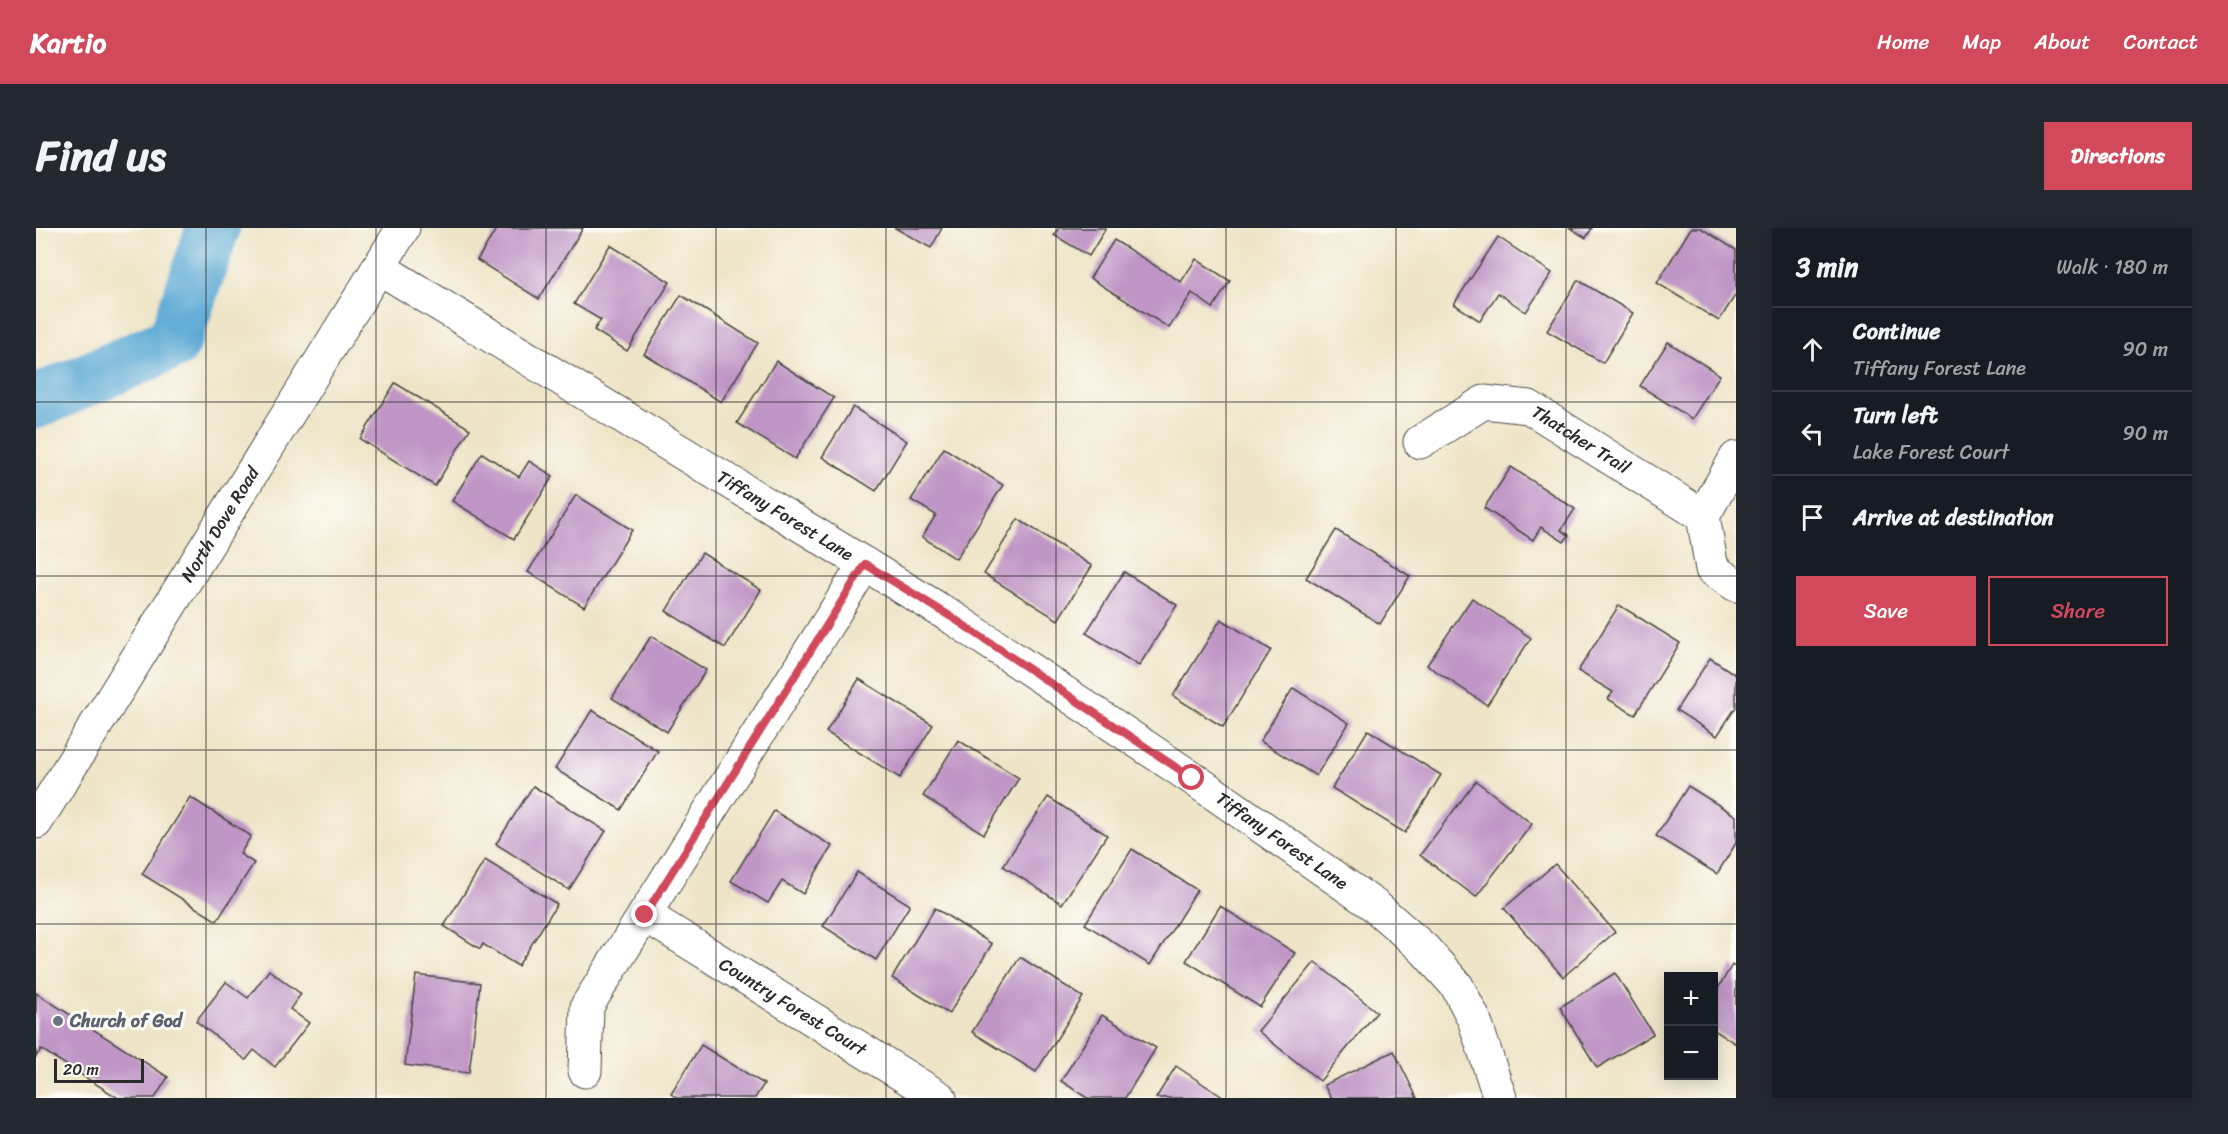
<!DOCTYPE html>
<meta charset="utf-8">
<style>
body{margin:0;font-family:Sriracha,sans-serif;background:#242831;color:#f1f3f6}
.controls{position:absolute;right:18px;bottom:18px;display:grid;overflow:hidden;border-radius:0px;box-shadow:0 3px 15px #0003}
.controls button{width:54px;height:54px;display:grid;place-items:center;padding:0;border:0;border-bottom:2px solid #363941;background:#171b24;color:#f1f3f6;font:30px sans-serif}
.scale{position:absolute;left:18px;bottom:15px;width:90px;box-sizing:border-box;padding-left:6px;border:3px solid #2b2b2b;border-top:0;font-size:16px;line-height:21px;white-space:nowrap;color:#2b2b2b;-webkit-text-stroke:4px #fdfcf7;paint-order:stroke}
.stop{position:absolute;width:18px;height:18px;margin:-14px;border:4px solid #d1495b;border-radius:50%;background:#fff}
.stop.end{background:#d1495b;border-color:#fff;box-shadow:0 2px 6px #0008}
.list{margin:0;padding:0;list-style:none}
h2{display:flex;justify-content:space-between;align-items:center;height:78px;margin:0;padding:0 24px;font-size:26px}
h2 small{font-size:20px;font-weight:400;color:#9ea1a6}
.list li{display:grid;grid-template-columns:39px 1fr auto;gap:18px;align-items:center;box-sizing:border-box;height:84px;padding:0 24px;border-top:2px solid #363941}
.list b{display:block;font-size:22px;white-space:nowrap}
.list p{margin:0;font-size:20px;white-space:nowrap;color:#9ea1a6}
.list em{font-size:20px;font-style:normal;color:#9ea1a6}
.actions{display:flex;gap:12px;padding:18px 24px}
.actions a{flex:1;padding:14px 0;border:2px solid #d1495b;border-radius:0px;text-align:center;font-size:21px;color:#d1495b}
.actions .main{background:#d1495b;color:#fff}
.icon{flex:none;width:33px;height:33px;fill:none;stroke:currentColor;stroke-width:2;stroke-linecap:round;stroke-linejoin:round}
.map{position:relative;flex:none;width:1700px;height:870px;overflow:hidden;border-radius:0px}
header{display:flex;align-items:center;gap:36px;box-sizing:border-box;height:84px;padding:0 30px;background:#d1495b;color:#fff}
header strong{font-size:28px}
nav{display:flex;gap:33px;margin-inline-start:auto;font-size:21px}
.intro{display:flex;align-items:center;justify-content:space-between;box-sizing:border-box;height:144px;padding:0 36px}
h1{margin:0;font-size:42px}
.button{padding:15px 27px;border-radius:0px;background:#d1495b;color:#fff;font-size:21px;font-weight:700}
main{display:flex;gap:36px;padding:0 36px}
aside{flex:1;background:#171b24;border-radius:0px;box-shadow:0 3px 15px #0003}
.map>svg:first-child{display:block}
</style>
<header>
<strong>Kartio</strong>
<nav><a>Home</a><a>Map</a><a>About</a><a>Contact</a></nav>
</header>
<div class="intro"><h1>Find us</h1><a class="button">Directions</a></div>
<main>
<div class="map">
<svg width="1700" height="870" viewBox="0 0 1700 870">
<rect width="100%" height="100%" fill="#fdfcf7"/>
<filter id="ink" filterUnits="userSpaceOnUse"><feTurbulence type="fractalNoise" baseFrequency=".0167" numOctaves="2"/><feDisplacementMap in="SourceGraphic" scale="12" xChannelSelector="R" yChannelSelector="G"/><feConvolveMatrix kernelMatrix="1 2 1 2 8 2 1 2 1" color-interpolation-filters="sRGB"/></filter>
<filter id="wash" filterUnits="userSpaceOnUse"><feTurbulence type="fractalNoise" baseFrequency=".008" numOctaves="4" result="noise"/><feDisplacementMap in="SourceGraphic" scale="24" xChannelSelector="R" yChannelSelector="G"/><feGaussianBlur stdDeviation="1.35" result="paint"/><feColorMatrix in="noise" values="0 0 0 0 0 0 0 0 0 0 0 0 0 0 0 0 0 1.4 0 .05"/><feComposite in="paint" operator="in"/></filter>
<g filter="url(#wash)">
<rect width="100%" height="100%" fill="#eee5c8"/>
<g fill="none" stroke-linecap="round" stroke-linejoin="round">
<polyline stroke="#5ba9d4" stroke-width="54" points="0,174 138,114 177,0"/>
</g>
<g id="blocks">
<g fill="#c096c6">
<polygon points="461,0 547,0 503,71 441,32"/>
<polygon points="859,0 906,0 895,20"/>
<polygon points="1023,0 1070,0 1053,28 1018,7"/>
<polygon points="1534,0 1556,0 1550,10"/>
<polygon points="1655,0 1665,0 1700,22 1700,66 1683,93 1621,55"/>
<polygon points="1462,9 1516,45 1490,84 1462,65 1444,93 1418,76"/>
<polygon points="1078,12 1145,54 1160,31 1194,53 1177,80 1156,65 1133,100 1054,50"/>
<polygon points="574,17 634,54 591,123 558,102 565,92 538,76"/>
<polygon points="1542,52 1597,85 1567,135 1511,103"/>
<polygon points="645,67 722,115 685,174 608,126"/>
<polygon points="1632,114 1684,147 1656,191 1604,158"/>
<polygon points="740,133 798,170 759,231 701,195"/>
<polygon points="359,155 434,201 399,258 324,211"/>
<polygon points="817,179 871,213 840,263 786,229"/>
<polygon points="908,220 967,257 920,331 886,309 900,287 875,272"/>
<polygon points="446,225 483,249 493,233 517,248 478,311 416,273"/>
<polygon points="1475,239 1539,281 1525,302 1533,307 1528,314 1505,299 1497,312 1448,280"/>
<polygon points="540,267 596,302 548,379 492,344"/>
<polygon points="982,291 1056,338 1022,392 948,346"/>
<polygon points="1300,302 1374,348 1344,396 1270,350"/>
<polygon points="666,325 725,362 689,420 630,383"/>
<polygon points="1088,344 1141,377 1103,438 1050,405"/>
<polygon points="1436,370 1495,410 1451,477 1391,437"/>
<polygon points="1583,377 1644,415 1599,487 1572,471 1577,464 1542,443"/>
<polygon points="1185,391 1235,422 1187,499 1137,468"/>
<polygon points="615,408 670,442 631,504 576,470"/>
<polygon points="1674,430 1700,447 1700,479 1681,508 1640,482"/>
<polygon points="823,451 897,497 864,550 790,504"/>
<polygon points="1257,460 1313,495 1280,548 1224,513"/>
<polygon points="556,482 622,523 585,582 519,541"/>
<polygon points="1332,502 1405,547 1369,605 1296,560"/>
<polygon points="922,512 983,550 948,606 887,568"/>
<polygon points="1440,553 1496,596 1440,669 1384,627"/>
<polygon points="497,558 570,603 533,662 460,616"/>
<polygon points="1652,558 1700,588 1700,615 1681,646 1620,608"/>
<polygon points="154,569 215,608 204,626 218,635 181,693 106,646"/>
<polygon points="1012,569 1071,607 1026,676 967,638"/>
<polygon points="738,583 796,618 767,666 746,653 732,675 695,653"/>
<polygon points="1096,621 1161,662 1114,737 1049,696"/>
<polygon points="449,632 521,676 482,738 447,716 444,721 408,698"/>
<polygon points="1519,636 1579,704 1527,749 1468,680"/>
<polygon points="821,644 874,677 840,732 787,698"/>
<polygon points="1184,678 1259,725 1224,779 1150,733"/>
<polygon points="899,680 956,716 913,786 856,750"/>
<polygon points="984,729 1047,769 1000,844 936,804"/>
<polygon points="1279,734 1341,784 1284,853 1222,803"/>
<polygon points="1696,737 1700,740 1700,816 1678,802 1678,767"/>
<polygon points="233,742 265,766 254,781 273,795 239,839 218,822 210,832 160,793 190,754 212,770"/>
<polygon points="1579,745 1617,806 1561,840 1524,779"/>
<polygon points="380,747 444,755 433,845 369,837"/>
<polygon points="0,765 132,849 119,870 82,870 5,821 0,829"/>
<polygon points="1066,787 1120,820 1089,870 1051,870 1025,853"/>
<polygon points="665,817 728,856 719,870 641,870 635,866"/>
<polygon points="1358,823 1381,870 1295,870 1288,857"/>
<polygon points="1140,838 1188,870 1120,870"/>
</g>
</g>
</g>
<g filter="url(#ink)">
<use href="#blocks" fill-opacity="0" stroke="#484743" stroke-width="1.5"/>
<g fill="none" stroke-linecap="round" stroke-linejoin="round">
<g stroke="#484743" stroke-width="35">
<g id="minor">
<path id="s1" d="M342,39l575,351 239,160 182,127 50,44 33,37 17,33 26,79"/>
<path id="s2" d="M1384,214l64,-40 45,5 174,109"/>
<polyline points="1700,230 1667,288 1676,341 1700,357"/>
<path id="s3" d="M0,594l367,-594"/>
<path id="s4" d="M609,687l295,183"/>
<polyline points="549,843 551,778 829,336"/>
</g>
</g>
<use href="#minor" stroke="#fff" stroke-width="33"/>
</g>
</g>
<g fill="none" stroke-linecap="round" stroke-linejoin="round" filter="url(#ink)">
<polyline stroke="#d1495b" stroke-width="8" points="609,687 829,336 917,390 1156,550"/>
</g>
<path fill="none" stroke="#2b2b2b" stroke-width="1.5" stroke-opacity="0.55" d="M170,0v870M340,0v870M510,0v870M680,0v870M850,0v870M1020,0v870M1190,0v870M1360,0v870M1530,0v870M0,174h1700M0,348h1700M0,522h1700M0,696h1700"/>
<circle fill="#6b7280" stroke="#fdfcf7" stroke-width="2" cx="22" cy="793" r="6"/>
<g text-anchor="middle" stroke-width="6" stroke-linejoin="round" paint-order="stroke">
<g font-size="18" fill="#2b2b2b" stroke="#fdfcf7">
<text dy="6" stroke="none"><textPath href="#s2" startOffset="182">Thatcher Trail</textPath></text>
<text dy="6" stroke="none"><textPath href="#s1" startOffset="477">Tiffany Forest Lane</textPath></text>
<text dy="6" stroke="none"><textPath href="#s3" startOffset="350">North Dove Road</textPath></text>
<text dy="6" stroke="none"><textPath href="#s1" startOffset="1071">Tiffany Forest Lane</textPath></text>
<text dy="6" stroke="none"><textPath href="#s4" startOffset="174">Country Forest Court</textPath></text>
</g>
<g font-size="18" font-weight="bold" fill="#5b616d" stroke="#fdfcf7" text-anchor="start">
<text x="34" y="799">Church of God</text>
</g>
</g>
</svg>
<div class="controls">
<button>+</button>
<button>−</button>
</div>
<div class="scale">20 m</div>
<div class="stop" style="left:1156px;top:550px"></div>
<div class="stop end" style="left:609px;top:687px"></div>
</div>
<aside>
<h2>3 min<small>Walk · 180 m</small></h2>
<ul class="list">
<li><svg class="icon" aria-label="ahead" viewBox="0 0 24 24"><path d="M12 20V5M6 11l6-6 6 6"/></svg><div><b>Continue</b><p>Tiffany Forest Lane</p></div><em>90 m</em></li>
<li><svg class="icon" aria-label="left" viewBox="0 0 24 24"><path d="M17 20v-9H6M10 6l-5 5 5 5"/></svg><div><b>Turn left</b><p>Lake Forest Court</p></div><em>90 m</em></li>
<li><svg class="icon" aria-label="arrive" viewBox="0 0 24 24"><path d="M6 21V4h12l-3 4 3 4H6"/></svg><div><b>Arrive at destination</b></div></li>
</ul>
<div class="actions"><a class="main">Save</a><a>Share</a></div>
</aside>
</main>
